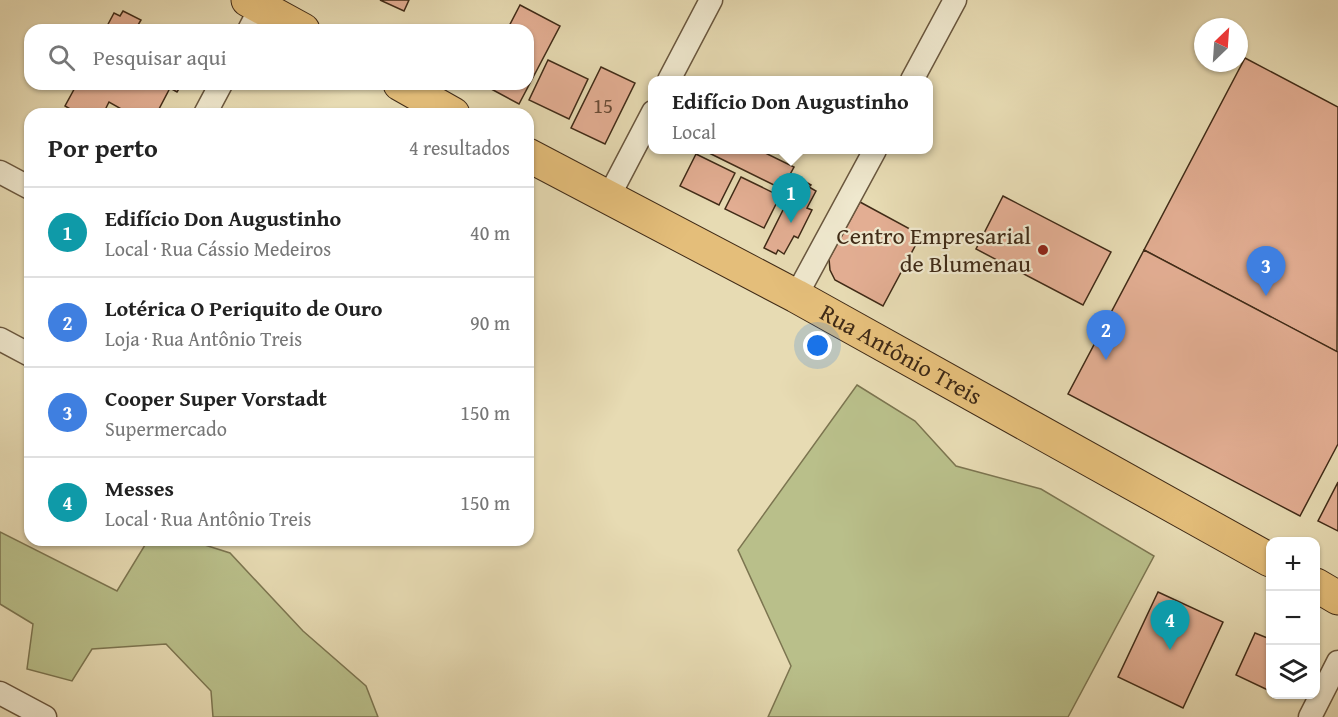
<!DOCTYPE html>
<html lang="pt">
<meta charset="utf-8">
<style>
body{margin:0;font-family:"Gentium Book Plus",serif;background:#f6f6f6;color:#222}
.controls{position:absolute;right:18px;bottom:18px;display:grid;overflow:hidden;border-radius:12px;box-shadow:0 2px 4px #0004}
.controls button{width:54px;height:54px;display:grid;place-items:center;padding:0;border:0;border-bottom:2px solid #e0e0e0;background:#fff;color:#222;font:30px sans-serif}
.compass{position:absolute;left:1194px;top:18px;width:54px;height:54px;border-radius:50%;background:#fff;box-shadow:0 2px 4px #0004;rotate:25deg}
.you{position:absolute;left:818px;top:346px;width:21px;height:21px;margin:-15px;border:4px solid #fff;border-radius:50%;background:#1a73e8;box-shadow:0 0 0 9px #1a73e833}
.badge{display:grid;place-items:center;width:39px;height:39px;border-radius:50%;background:#8f2418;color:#fff;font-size:20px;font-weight:700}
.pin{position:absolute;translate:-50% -50px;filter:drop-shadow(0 2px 3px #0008)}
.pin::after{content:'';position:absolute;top:32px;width:21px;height:18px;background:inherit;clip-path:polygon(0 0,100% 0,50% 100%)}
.popup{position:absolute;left:648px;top:76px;width:285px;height:78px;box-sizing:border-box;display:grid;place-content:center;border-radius:12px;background:#fff;filter:drop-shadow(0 2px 4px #0005);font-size:20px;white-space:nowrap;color:#767676}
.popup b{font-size:22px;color:#222}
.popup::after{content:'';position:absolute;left:50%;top:100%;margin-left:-12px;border:12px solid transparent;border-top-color:#fff}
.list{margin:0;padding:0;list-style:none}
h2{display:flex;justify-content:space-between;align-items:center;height:78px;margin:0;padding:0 24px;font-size:26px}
h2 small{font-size:20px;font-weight:400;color:#767676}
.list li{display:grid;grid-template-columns:39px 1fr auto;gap:18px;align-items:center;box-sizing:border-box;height:90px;padding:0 24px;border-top:2px solid #e0e0e0}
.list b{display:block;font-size:22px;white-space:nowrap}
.list p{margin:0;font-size:20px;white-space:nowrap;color:#767676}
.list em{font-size:20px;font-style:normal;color:#767676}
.icon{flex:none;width:33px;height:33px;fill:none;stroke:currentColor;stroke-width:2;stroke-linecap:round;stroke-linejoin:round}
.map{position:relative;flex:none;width:1338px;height:717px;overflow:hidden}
.search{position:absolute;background:#fff;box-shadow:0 2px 4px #0004;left:24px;top:24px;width:510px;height:66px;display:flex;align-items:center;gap:15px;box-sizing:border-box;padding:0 21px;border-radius:18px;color:#767676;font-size:22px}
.panel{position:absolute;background:#fff;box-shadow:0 2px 4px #0004;left:24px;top:108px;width:510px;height:438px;border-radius:18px}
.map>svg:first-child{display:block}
</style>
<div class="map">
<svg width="1338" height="717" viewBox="0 0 1338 717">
<rect width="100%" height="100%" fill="#e7dbb3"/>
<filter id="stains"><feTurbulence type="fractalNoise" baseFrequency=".00333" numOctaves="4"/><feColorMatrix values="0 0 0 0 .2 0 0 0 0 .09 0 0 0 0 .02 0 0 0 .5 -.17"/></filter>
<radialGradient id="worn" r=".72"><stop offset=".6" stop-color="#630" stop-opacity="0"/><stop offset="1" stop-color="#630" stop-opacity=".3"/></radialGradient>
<g fill="#b9bf8a" stroke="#7c7550" stroke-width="1.5">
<polygon points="857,385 915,421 956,466 1041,489 1154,556 1068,717 768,717 791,666 738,550"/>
<polygon points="0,532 117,591 148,540 189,540 230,553 303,631 366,686 378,717 213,717 211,691 166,644 92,649 72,681 27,669 33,624 0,604"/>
</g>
<g fill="#e3ae93" stroke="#402b17" stroke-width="1.5">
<polygon points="380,0 409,0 404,11"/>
<polygon points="520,5 560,26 519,104 482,84 528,84 528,30 507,30"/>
<polygon points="123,11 141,20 138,25 147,30 105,30 114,13 120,16"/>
<polygon points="1245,58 1338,107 1337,352 1144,250"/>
<polygon points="548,60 588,79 569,119 529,100"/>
<polygon points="601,67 635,83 605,144 571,128"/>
<polygon points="77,84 182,84 177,92 170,88 158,111 164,114 124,114 125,111 109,102 103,114 69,114 72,110 65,106"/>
<polygon points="703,150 759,150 794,167 782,189"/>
<polygon points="696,154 735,173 719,205 680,186"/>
<polygon points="741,177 780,196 764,228 725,209"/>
<polygon points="799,178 811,185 809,187 816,191 807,208 812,210 798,238 794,236 784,254 778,250 776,254 764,248"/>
<polygon points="1003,196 1111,252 1083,305 976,249"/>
<polygon points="860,202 921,235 883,306 835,280 830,270 829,259"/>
<polygon points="1144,250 1338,352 1338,444 1300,516 1068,394"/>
<polygon points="1338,482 1338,531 1318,521"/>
<polygon points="1158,592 1223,622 1183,708 1118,677"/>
<polygon points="1255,633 1270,639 1270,691 1236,675"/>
</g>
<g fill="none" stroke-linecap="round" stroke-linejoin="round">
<g stroke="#6a573e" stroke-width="25">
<g id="minor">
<polyline points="249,30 261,7"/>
<polyline points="669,80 711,0"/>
<polyline points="912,80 955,0"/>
<polyline points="205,114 221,84"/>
<polyline points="0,172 30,188"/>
<polyline points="608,198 653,112"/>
<polyline points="796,296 875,150"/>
<polyline points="0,339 30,355"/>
<polyline points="0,693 45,717"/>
<polyline points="1310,717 1338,662"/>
</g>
</g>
<g stroke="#402b17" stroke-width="35">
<g id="primary">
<polyline points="248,0 303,30"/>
<polyline points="400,84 453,114"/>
<path id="s1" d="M528,155l268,141 474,264"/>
<polyline points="1316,585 1338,598"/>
</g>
</g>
<use href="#minor" stroke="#efe8ce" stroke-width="22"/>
<use href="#primary" stroke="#e4be7a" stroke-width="33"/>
</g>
<circle fill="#8f2418" stroke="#efe8ce" stroke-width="2" cx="1043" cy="250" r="6"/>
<g text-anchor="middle" stroke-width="4.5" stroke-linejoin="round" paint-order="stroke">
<g font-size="21" fill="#694c36">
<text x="603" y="113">15</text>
</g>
<g font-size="24" fill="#402b17" stroke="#efe8ce" text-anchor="end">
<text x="1031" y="244">Centro Empresarial<tspan x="1031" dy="28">de Blumenau</tspan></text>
</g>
<g font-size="24" fill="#402b17" stroke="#efe8ce">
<text dy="8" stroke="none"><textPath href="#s1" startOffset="423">Rua Antônio Treis</textPath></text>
</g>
</g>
<rect width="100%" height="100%" filter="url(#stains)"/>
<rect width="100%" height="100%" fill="url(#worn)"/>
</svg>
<div class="controls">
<button>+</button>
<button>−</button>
<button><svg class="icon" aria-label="layers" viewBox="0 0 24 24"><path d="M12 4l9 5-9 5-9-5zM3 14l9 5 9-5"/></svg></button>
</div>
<svg class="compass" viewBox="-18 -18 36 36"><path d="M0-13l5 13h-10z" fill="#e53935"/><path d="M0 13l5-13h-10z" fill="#767676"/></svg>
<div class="you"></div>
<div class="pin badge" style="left:791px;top:223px;background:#0f9aa8">1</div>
<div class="popup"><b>Edifício Don Augustinho</b>Local</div>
<div class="pin badge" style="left:1106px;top:360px;background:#3f7fe0">2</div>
<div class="pin badge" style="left:1266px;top:296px;background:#3f7fe0">3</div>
<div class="pin badge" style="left:1170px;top:650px;background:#0f9aa8">4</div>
<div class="search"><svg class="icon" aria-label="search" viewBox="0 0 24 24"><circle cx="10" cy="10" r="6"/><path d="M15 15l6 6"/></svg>Pesquisar aqui</div>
<section class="panel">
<h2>Por perto<small>4 resultados</small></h2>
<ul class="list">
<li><span class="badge" style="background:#0f9aa8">1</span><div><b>Edifício Don Augustinho</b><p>Local · Rua Cássio Medeiros</p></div><em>40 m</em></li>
<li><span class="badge" style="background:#3f7fe0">2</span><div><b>Lotérica O Periquito de Ouro</b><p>Loja · Rua Antônio Treis</p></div><em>90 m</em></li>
<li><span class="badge" style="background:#3f7fe0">3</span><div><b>Cooper Super Vorstadt</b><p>Supermercado</p></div><em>150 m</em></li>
<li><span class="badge" style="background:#0f9aa8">4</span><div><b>Messes</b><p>Local · Rua Antônio Treis</p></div><em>150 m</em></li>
</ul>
</section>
</div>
